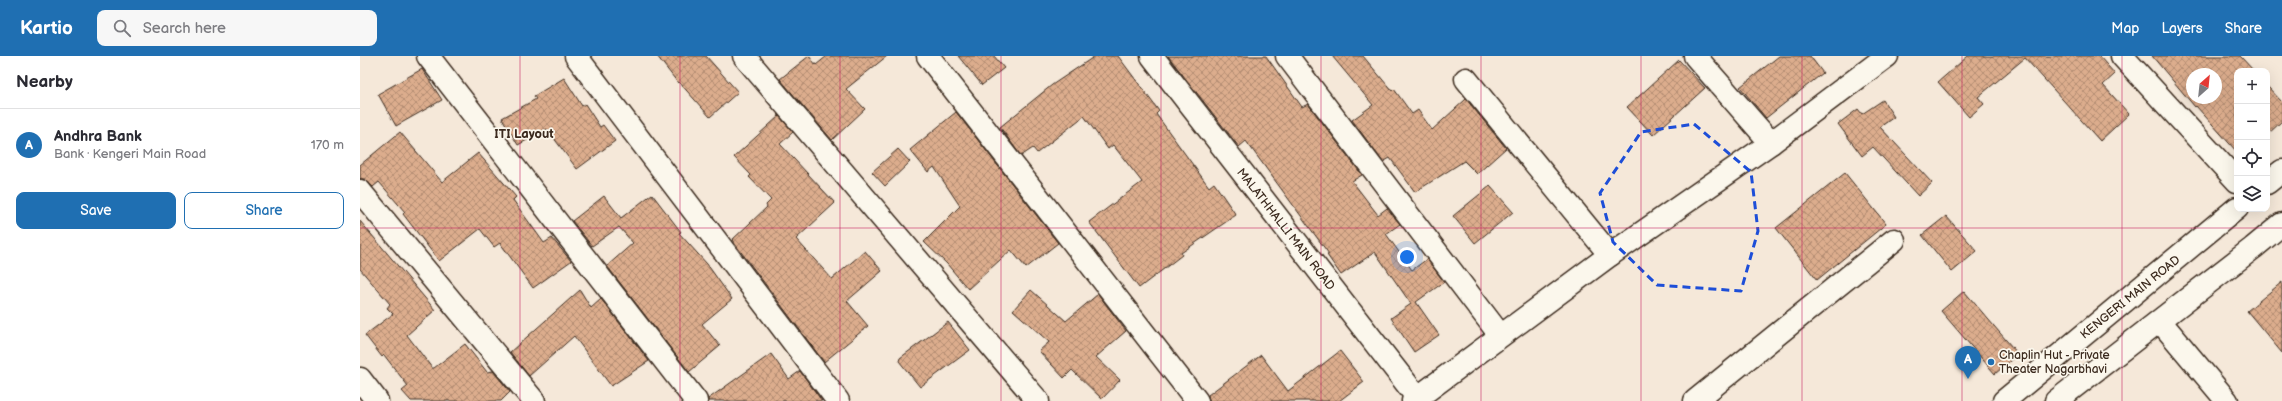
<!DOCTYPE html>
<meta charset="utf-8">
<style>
body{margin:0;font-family:"Balsamiq Sans",sans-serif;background:#f7f7f7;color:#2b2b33}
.controls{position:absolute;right:12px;top:12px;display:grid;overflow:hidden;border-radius:8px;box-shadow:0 4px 16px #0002}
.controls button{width:36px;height:36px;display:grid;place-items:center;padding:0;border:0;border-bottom:1px solid #e1e1e2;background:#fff;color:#2b2b33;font:20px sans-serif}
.compass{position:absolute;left:1826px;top:12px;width:36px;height:36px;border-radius:50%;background:#fff;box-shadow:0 4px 16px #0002;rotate:27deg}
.you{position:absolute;left:1047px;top:201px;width:14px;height:14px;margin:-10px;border:3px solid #fff;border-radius:50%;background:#1a73e8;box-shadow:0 0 0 6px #1a73e833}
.badge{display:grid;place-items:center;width:26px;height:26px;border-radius:50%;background:#1f6fb2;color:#fff;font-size:13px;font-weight:700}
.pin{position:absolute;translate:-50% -33px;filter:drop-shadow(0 1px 2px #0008)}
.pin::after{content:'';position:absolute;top:21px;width:14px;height:12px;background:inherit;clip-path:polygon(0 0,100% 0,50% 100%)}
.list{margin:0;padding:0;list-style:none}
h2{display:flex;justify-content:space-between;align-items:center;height:52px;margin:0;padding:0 16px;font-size:17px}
h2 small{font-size:13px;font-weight:400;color:#7c7c81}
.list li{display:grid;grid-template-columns:26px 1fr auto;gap:12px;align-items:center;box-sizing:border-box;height:72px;padding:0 16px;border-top:1px solid #e1e1e2}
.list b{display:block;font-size:15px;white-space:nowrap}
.list p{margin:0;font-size:13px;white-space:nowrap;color:#7c7c81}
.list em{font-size:13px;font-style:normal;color:#7c7c81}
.actions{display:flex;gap:8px;padding:12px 16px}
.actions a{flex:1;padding:9px 0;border:1px solid #1f6fb2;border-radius:8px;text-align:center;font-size:14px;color:#1f6fb2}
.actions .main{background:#1f6fb2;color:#fff}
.icon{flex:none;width:22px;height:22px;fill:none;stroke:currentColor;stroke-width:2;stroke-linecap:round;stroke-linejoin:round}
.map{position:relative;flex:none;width:1922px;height:345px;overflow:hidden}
header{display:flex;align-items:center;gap:24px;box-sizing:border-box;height:56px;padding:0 20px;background:#1f6fb2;color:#fff}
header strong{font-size:19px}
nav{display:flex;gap:22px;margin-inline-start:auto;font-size:14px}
.search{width:280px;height:36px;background:#f7f7f7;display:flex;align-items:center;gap:10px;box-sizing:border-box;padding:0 14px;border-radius:8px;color:#7c7c81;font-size:15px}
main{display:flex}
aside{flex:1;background:#fff}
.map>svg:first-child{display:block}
</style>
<header>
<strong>Kartio</strong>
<div class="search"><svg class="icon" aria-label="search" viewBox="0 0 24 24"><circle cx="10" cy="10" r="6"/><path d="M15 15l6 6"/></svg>Search here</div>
<nav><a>Map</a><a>Layers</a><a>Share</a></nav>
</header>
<main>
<aside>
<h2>Nearby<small></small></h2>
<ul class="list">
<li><span class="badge">A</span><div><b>Andhra Bank</b><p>Bank · Kengeri Main Road</p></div><em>170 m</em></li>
</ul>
<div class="actions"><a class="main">Save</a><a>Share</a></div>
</aside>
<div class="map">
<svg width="1922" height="345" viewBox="0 0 1922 345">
<defs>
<pattern id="building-cross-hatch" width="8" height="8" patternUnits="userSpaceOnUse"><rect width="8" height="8" fill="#dcad8d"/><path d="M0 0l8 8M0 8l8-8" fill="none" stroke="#b48d73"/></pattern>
</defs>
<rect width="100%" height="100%" fill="#f5e8d9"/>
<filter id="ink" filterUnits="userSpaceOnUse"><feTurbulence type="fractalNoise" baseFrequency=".025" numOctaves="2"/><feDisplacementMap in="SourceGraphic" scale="8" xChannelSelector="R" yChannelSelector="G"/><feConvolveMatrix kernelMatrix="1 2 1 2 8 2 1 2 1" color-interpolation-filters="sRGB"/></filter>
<g filter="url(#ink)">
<g fill="url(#building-cross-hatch)" stroke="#3b2a1e" fill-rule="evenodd">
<polygon points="297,0 346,0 378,36 350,61 319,26 318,27"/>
<polygon points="449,0 456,9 467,0 527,0 486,33 505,53 472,84 420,23"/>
<polygon points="598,0 634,0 644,12 622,29"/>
<polygon points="735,0 758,0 799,55 796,58 849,131 854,127 876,159 821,197 822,199 779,232 729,166 782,126 753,89 748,93 724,60 677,97 673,92 661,100 640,71 692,29"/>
<polygon points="808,0 906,0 942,51 948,48 1002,119 992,125 1018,159 1027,152 1040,168 1026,178 1052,214 1067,203 1084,226 1056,246 1079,279 1054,296 1031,262 1051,248 1015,196 981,219 967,199 969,198 886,85 879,91"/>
<polygon points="972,0 1003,0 1032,35 1034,33 1052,58 1058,54 1072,74 1106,43 1146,92 1117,118 1104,105 1055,136 1030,102 1023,106 992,64 1013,49"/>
<polygon points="1419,0 1450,0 1463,17 1406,62 1380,31"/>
<polygon points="1608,0 1739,0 1755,18 1743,29 1769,58 1740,85 1665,2 1618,41 1624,48 1609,61 1578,26"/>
<path d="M1792,0h88l14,15h-17v81l-41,-46 -1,1zM1832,18h24v24h-24z"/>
<polygon points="1319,4 1345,32 1293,79 1267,51"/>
<polygon points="62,13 82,44 36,70 18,38"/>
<polygon points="204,22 222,50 225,48 240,71 243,69 255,85 217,113 187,73 158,89 142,62 176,43 174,40"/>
<polygon points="1907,30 1922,46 1922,65 1907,79"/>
<polygon points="1523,44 1534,61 1520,71 1572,127 1558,140 1513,91 1502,100 1478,68 1498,53 1502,58"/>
<polygon points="596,56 698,187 666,212 651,194 608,233 587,208 564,186 600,150 574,111 568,116 550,94"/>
<polygon points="419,60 433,76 420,88 475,147 436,183 472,223 505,195 522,215 487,245 508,270 464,306 372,184 407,151 406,149 411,144 389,121 391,119 374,101"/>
<polygon points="40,76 82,126 118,97 156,141 153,144 184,187 192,182 211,205 173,232 140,187 134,191 120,173 79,205 43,158 45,156 19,126 13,131 5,123 0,123 0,109"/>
<polygon points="538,93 550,106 525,130 512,116"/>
<polygon points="1485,117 1526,168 1457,224 1416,172"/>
<polygon points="1130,130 1153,156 1115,187 1093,160"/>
<polygon points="292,138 321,176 319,177 347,208 372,243 342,268 360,290 329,316 247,210 273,187 259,171 232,190 212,165 244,140 261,162"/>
<polygon points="1586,160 1617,195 1592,216 1562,179"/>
<polygon points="0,165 75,254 47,279 72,312 74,312 105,288 127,316 133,315 150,336 141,345 51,345 42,335 48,330 24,299 22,301 5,279 33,258 27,252 30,248 0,213"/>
<polygon points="1922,226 1922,297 1887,255"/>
<polygon points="220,234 231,252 241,243 289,305 251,330 214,280 169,320 150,296"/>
<polygon points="671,234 706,265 738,238 766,275 736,301 760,324 742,343 712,314 704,322 679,295 689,286 653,254"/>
<polygon points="1604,235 1658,298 1635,318 1581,255"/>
<polygon points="588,266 610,294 560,331 539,305 540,302"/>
<polygon points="980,295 1004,326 979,345 849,345 848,339 901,299 928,335"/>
<polygon points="411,298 429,323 440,315 462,345 348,345 348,343"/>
</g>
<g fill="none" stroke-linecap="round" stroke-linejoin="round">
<g stroke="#3b2a1e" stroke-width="25">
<g id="minor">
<polyline points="68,0 336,345"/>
<polyline points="216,0 478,345"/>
<polyline points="384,0 678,345"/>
<polyline points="568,0 837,345"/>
<polyline points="927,0 1140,279"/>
<polyline points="1335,0 1411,87"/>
<polyline points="1762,0 1877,125"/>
<polyline points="1106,23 1250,199"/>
<polyline points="0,135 174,345"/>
<polyline points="1800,265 1867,345"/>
<polyline points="0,323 17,345"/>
<polyline points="1053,345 1250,199 1411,87 1527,0"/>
<polyline points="1335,345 1534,184"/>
</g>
</g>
<g stroke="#3b2a1e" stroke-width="25">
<polyline id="secondary" points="792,0 1060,345"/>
</g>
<g stroke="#3b2a1e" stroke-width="25">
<g id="primary">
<polyline points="1907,127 1922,115"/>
<polyline points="1644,345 1877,152"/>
<polyline points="1696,345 1893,192 1922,168"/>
</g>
</g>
<use href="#minor" stroke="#fbf7ec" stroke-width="22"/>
<use href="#secondary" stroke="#fbf7ec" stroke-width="22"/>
<use href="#primary" stroke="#fbf7ec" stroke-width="22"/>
</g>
</g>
<path fill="none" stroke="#1d4ed8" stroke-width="3" stroke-dasharray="8 5" stroke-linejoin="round" d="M1334,68l57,48 7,59 -17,60 -84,-6 -44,-43 -13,-49 41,-61z"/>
<path fill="none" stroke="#c2185b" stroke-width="1" stroke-opacity="0.55" d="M160,0v345M320,0v345M480,0v345M641,0v345M801,0v345M961,0v345M1121,0v345M1281,0v345M1442,0v345M1602,0v345M1762,0v345M0,172h1922"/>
<circle fill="#1f6fb2" stroke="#fbf7ec" stroke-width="1.5" cx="1631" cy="306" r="4"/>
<g text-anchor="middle" stroke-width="3.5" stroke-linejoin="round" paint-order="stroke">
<g font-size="12" fill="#3b2a1e" stroke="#fbf7ec">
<text transform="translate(926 173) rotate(52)" y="4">MALATHHALLI MAIN ROAD</text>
<text transform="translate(1770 241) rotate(-39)" y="4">KENGERI MAIN ROAD</text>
</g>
<g font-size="12" fill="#3b2a1e" stroke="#fbf7ec" text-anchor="start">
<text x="1639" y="303">Chaplin Hut - Private<tspan x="1639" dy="14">Theater Nagarbhavi</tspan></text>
</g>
<g font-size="13" font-weight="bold" fill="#3b2a1e" stroke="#fbf7ec">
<text x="164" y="82">ITI Layout</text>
</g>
</g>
</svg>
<div class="controls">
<button>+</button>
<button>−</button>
<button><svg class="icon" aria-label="locate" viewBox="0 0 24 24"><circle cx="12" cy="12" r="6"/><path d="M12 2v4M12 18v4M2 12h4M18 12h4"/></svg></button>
<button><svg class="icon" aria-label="layers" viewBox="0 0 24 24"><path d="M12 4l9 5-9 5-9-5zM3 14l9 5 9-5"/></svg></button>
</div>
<svg class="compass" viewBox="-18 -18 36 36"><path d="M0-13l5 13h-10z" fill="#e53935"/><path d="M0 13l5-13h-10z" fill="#7c7c81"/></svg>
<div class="you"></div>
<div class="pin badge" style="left:1608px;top:323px">A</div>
</div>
</main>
